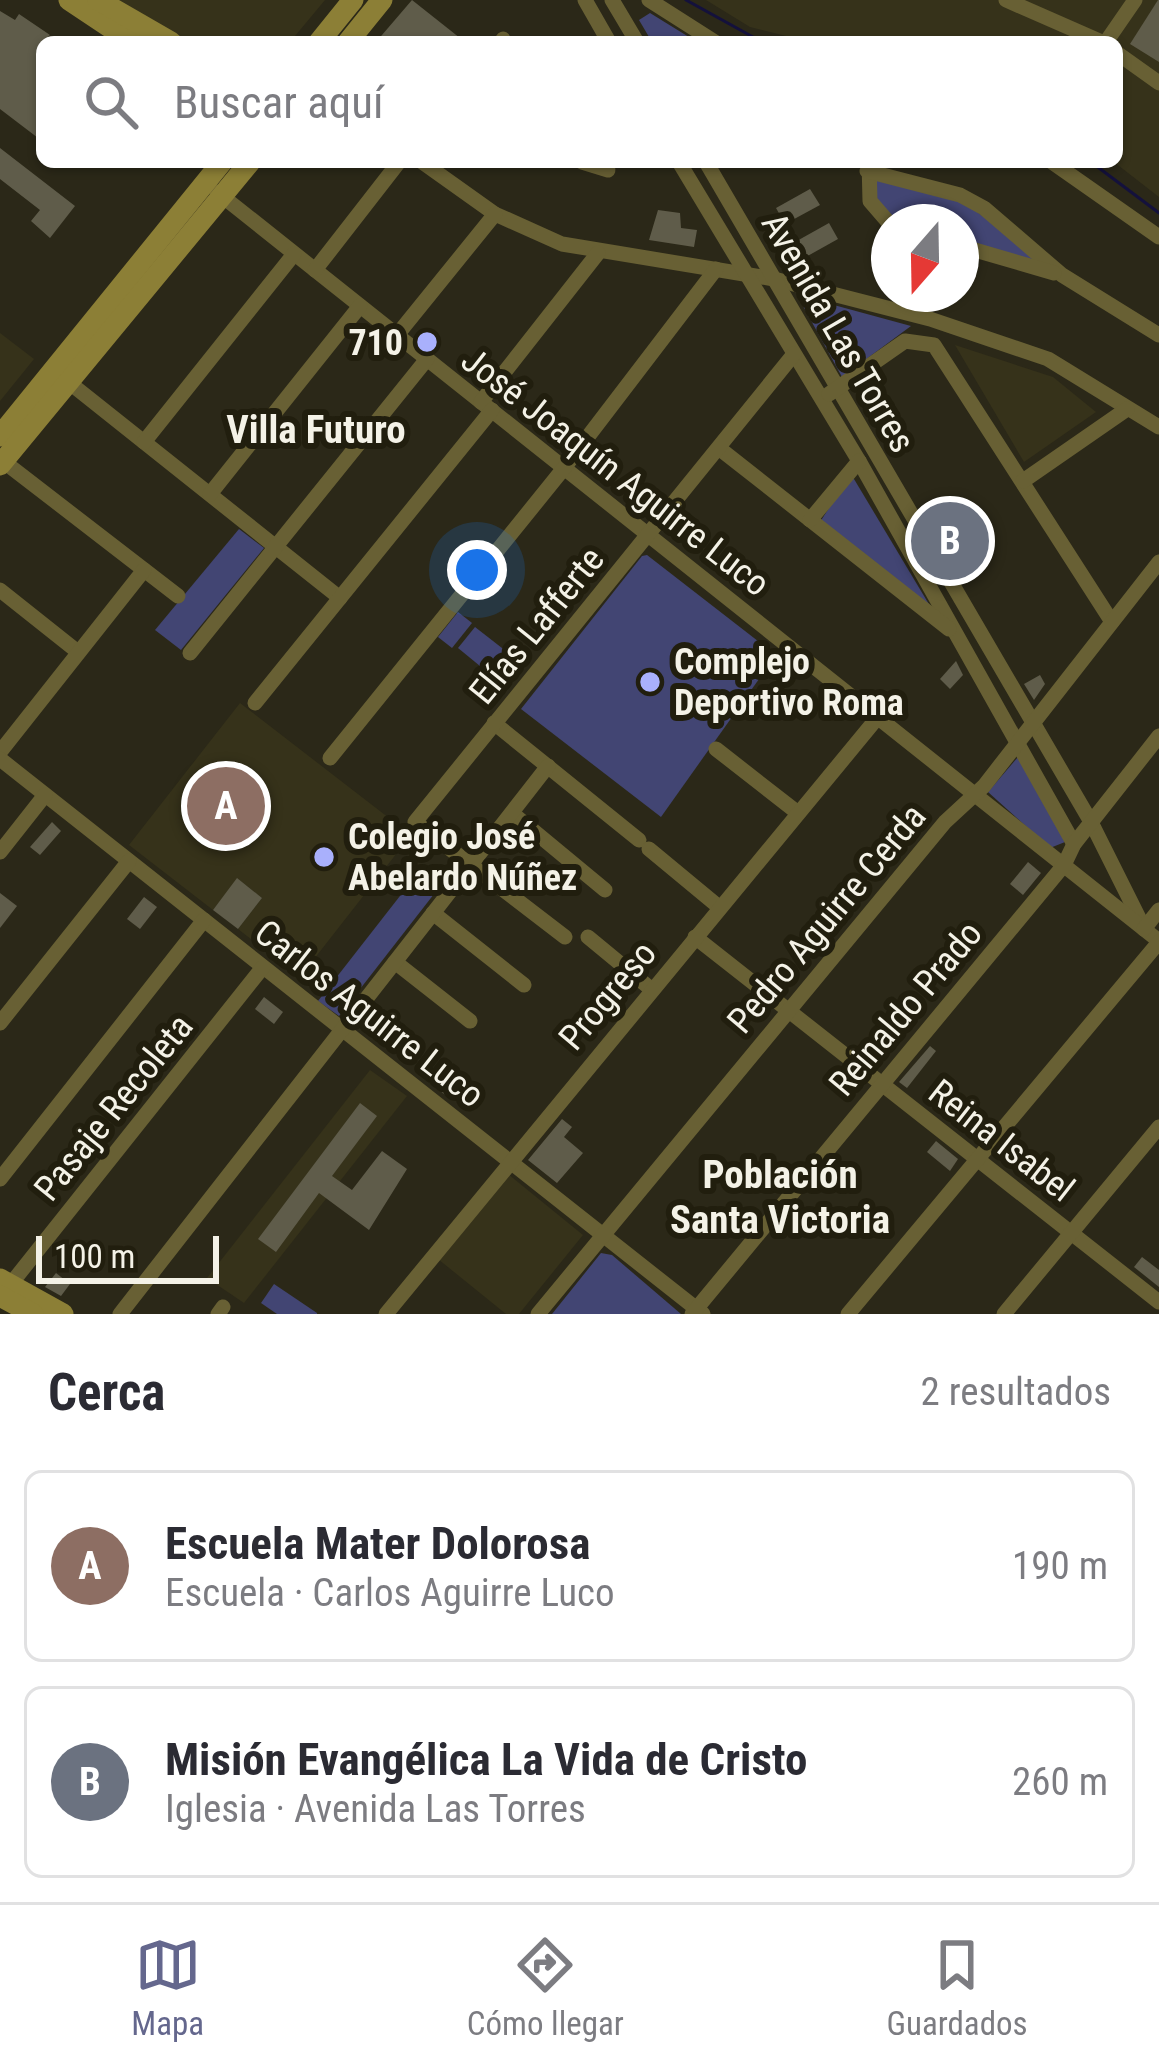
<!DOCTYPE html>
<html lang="es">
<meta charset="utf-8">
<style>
body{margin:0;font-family:"Roboto Condensed",sans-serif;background:#f2f2f3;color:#2b2b33}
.compass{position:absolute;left:871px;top:204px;width:108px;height:108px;border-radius:50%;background:#fff;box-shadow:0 3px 9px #0004;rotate:200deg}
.scale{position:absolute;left:36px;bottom:30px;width:183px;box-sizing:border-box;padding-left:12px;border:6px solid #f4f2e7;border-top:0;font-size:33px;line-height:42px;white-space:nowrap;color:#f4f2e7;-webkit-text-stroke:9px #211e0e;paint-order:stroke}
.you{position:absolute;left:477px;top:570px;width:42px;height:42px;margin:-30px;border:9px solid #fff;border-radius:50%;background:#1a73e8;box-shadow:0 0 0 18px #1a73e833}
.badge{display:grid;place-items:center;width:78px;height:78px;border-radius:50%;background:#64678d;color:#fff;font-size:39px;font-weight:700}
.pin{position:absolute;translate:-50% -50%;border:6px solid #fff;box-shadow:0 3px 12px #0006}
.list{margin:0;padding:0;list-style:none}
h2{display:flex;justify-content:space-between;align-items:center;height:156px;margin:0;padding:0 48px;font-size:51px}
h2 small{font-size:39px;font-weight:400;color:#7c7c81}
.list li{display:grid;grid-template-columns:78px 1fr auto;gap:36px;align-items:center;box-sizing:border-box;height:192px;margin:0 24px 24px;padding:0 24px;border:3px solid #e1e1e2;border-radius:18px}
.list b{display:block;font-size:45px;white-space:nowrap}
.list p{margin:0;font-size:39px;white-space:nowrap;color:#7c7c81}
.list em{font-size:39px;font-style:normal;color:#7c7c81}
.icon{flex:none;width:66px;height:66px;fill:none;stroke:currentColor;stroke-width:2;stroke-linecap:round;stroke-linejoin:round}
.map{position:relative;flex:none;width:1159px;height:1314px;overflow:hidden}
.search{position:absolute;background:#fff;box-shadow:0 3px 9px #0004;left:36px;right:36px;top:36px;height:132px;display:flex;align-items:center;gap:30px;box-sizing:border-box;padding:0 42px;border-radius:18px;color:#7c7c81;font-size:45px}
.sheet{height:588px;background:#fff}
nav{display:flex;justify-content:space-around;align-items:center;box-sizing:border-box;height:168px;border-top:3px solid #e1e1e2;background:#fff;font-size:33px;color:#7c7c81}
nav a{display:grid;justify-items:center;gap:6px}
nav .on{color:#64678d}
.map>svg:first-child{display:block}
</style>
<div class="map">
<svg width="1159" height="1314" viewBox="0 0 1159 1314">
<rect width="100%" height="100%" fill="#2b2818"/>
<g fill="#36321a">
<polygon points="119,0 325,0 290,42 185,42"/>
<polygon points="706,0 1159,0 1159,197 1114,162 1117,42 810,42 750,27"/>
<polygon points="0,333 34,359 0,401"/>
<polygon points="955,345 1053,377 1096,412 1024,462"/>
<polygon points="240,703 411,835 300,977 238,929 262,898 238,879 213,910 129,845"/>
<polygon points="370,1070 407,1096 244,1303 207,1278"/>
<polygon points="508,1174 583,1235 519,1314 506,1314 438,1259"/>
</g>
<g fill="#424573">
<polygon points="650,13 697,42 652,42 639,20"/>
<polygon points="874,175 960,199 1049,266 961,241 961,222 893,221 875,197"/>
<polygon points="797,295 911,326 842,377"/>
<polygon points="851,474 933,611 820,522"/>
<polygon points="239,529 264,548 181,650 155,630"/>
<polygon points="647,555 776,655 661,817 521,709 642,556"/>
<polygon points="458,612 472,623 452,648 438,637"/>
<polygon points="475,627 515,658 497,680 458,648"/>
<polygon points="1018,757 1065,842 1050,848 988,792"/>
<polygon points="414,878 434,894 339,1016 318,1001"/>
<polygon points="601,1253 612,1255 681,1314 552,1314"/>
<polygon points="274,1284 317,1313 317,1314 277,1314 261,1303"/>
</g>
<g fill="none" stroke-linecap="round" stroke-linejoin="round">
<g stroke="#14113c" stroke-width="3">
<polyline points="686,0 762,42"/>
<polyline points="1091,162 1159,213"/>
</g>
</g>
<g fill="#5f5c4a">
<polygon points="412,0 465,42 376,42"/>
<polygon points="1158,0 1159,0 1159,62 1130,44"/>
<polygon points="0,11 15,20 19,14 50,35 42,42 42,141 0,109"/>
<polygon points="0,148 75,206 50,238 31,221 40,210 0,179"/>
<polygon points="810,189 820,205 785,224 776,208"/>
<polygon points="658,210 680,213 681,228 697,230 694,247 649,240"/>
<polygon points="829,223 838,239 804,258 795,242"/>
<polygon points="956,661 963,675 950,689 940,679"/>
<polygon points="1040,675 1045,684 1034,700 1024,684"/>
<polygon points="52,822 61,831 40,855 30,847"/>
<polygon points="1028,862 1041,873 1023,895 1010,884"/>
<polygon points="237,878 262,898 238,929 213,910"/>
<polygon points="0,893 17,906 0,928"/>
<polygon points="144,897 157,907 140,929 127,919"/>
<polygon points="264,997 283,1012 274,1024 255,1009"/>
<polygon points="930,1046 936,1051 907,1088 899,1082"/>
<polygon points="439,1067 462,1085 450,1099 428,1081"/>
<polygon points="360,1103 377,1116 332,1176 352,1190 382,1151 407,1169 369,1230 319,1193 276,1252 258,1239"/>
<polygon points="562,1119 572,1127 564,1137 583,1153 557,1183 528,1160"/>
<polygon points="936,1141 958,1159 950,1171 927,1152"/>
<polygon points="1142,1257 1159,1270 1159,1287 1134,1267"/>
<polygon points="56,1273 70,1284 61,1296 45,1287"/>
</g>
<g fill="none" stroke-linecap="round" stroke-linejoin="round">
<g stroke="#686034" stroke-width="15">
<polyline points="585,0 609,42"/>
<polyline points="612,0 637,42"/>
<polyline points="649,0 715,42"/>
<polyline points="1006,0 1102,42"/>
<polyline points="503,39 504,42"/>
<polyline points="1106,42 1135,0"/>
<polyline points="1117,53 1159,83"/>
<polyline points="422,162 495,214 562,244 774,279 930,319 1048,359 1159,427"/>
<polyline points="582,162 608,170"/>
<polyline points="679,162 859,461 1074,844"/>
<polyline points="706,162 1091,822 1143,926"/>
<polyline points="869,162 870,201 889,223"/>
<polyline points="1052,162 1159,237"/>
<polyline points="867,171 960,195 984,208 1062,275 1159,335"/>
<polyline points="217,192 1159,941"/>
<polyline points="961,246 1054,273"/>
<polyline points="315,270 399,162"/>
<polyline points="397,335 495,214"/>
<polyline points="61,376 340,598"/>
<polyline points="829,394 905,341 934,345 1112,622"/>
<polyline points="481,402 598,253"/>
<polyline points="144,442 294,254"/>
<polyline points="720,449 949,629"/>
<polyline points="3,461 178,596"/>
<polyline points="1023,481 1127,409"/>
<polyline points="210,494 360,306"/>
<polyline points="810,520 859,461"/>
<polyline points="0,590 78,652"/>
<polyline points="190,653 427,359"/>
<polyline points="255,703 492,410"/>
<polyline points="494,723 639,840"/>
<polyline points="716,749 798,813"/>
<polyline points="0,752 144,570"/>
<polyline points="330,758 564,468 716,269"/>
<polyline points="0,759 703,1314"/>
<polyline points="512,813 605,890"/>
<polyline points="649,849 719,907"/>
<polyline points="0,852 45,795"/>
<polyline points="433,913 524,985"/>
<polyline points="1144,929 1159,910"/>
<polyline points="565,937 415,822 794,354"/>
<polyline points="588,937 651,989"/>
<polyline points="695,937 1159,1302"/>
<polyline points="395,962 470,1021"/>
<polyline points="0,1023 129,861"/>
<polyline points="0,1179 204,920"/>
<polyline points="10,1285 263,967"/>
<polyline points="120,1314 548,766"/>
<polyline points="218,1314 223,1307"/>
<polyline points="386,1314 878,717"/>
<polyline points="538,1314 945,822 984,786 1159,562"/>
<polyline points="692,1314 1064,865 1074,844 1159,736"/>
<polyline points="848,1314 1159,942"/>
<polyline points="1004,1314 1159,1127"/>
</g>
<g stroke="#8c7f36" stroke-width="21">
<polyline points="69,0 132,42"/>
<polyline points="98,0 171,42"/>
<polyline points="319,42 353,0"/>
<polyline points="348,42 382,0"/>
<polyline points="0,436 222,162"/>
<polyline points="0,465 250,162"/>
<polyline points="0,1279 63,1314"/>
<polyline points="0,1296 33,1314"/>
</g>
</g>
<g fill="#a9b0fc" stroke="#211e0e" stroke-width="4.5">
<circle cx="427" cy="342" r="12"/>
<circle cx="650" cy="682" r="12"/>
<circle cx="324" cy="857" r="12"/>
</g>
<g text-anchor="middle" stroke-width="12" stroke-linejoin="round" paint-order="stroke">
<g font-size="36" fill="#f4f2e7" stroke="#211e0e">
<text transform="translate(839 332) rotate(60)" y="13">Avenida Las Torres</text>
<text transform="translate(616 471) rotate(38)" y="13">José Joaquín Aguirre Luco</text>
<text transform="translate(536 625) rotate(-51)" y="13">Elías Lafferte</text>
<text transform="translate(826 918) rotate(-50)" y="13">Pedro Aguirre Cerda</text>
<text transform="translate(607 995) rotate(-50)" y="13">Progreso</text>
<text transform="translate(905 1008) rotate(-50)" y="13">Reinaldo Prado</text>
<text transform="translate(370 1013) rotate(38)" y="13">Carlos Aguirre Luco</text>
<text transform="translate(113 1107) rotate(-51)" y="13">Pasaje Recoleta</text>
<text transform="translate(1002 1140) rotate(38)" y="13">Reina Isabel</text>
</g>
<g font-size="36" font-weight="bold" fill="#f4f2e7" stroke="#211e0e" text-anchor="start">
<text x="403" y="355" text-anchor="end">710</text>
<text x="674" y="674">Complejo<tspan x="674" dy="41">Deportivo Roma</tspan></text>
<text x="348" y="849">Colegio José<tspan x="348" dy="41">Abelardo Núñez</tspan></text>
</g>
<g font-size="39" font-weight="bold" fill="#f4f2e7" stroke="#211e0e">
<text x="316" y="443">Villa Futuro</text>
<text x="780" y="1188">Población<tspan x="780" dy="45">Santa Victoria</tspan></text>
</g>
</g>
</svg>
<svg class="compass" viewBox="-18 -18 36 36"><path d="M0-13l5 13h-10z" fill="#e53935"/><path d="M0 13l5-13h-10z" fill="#7c7c81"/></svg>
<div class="scale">100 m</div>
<div class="you"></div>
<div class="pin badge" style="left:226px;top:806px;background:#8d6e63">A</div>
<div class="pin badge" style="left:950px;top:541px;background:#6b7280">B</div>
<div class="search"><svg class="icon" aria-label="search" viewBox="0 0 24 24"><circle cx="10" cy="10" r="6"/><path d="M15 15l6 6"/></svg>Buscar aquí</div>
</div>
<section class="sheet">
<h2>Cerca<small>2 resultados</small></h2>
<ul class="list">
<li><span class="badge" style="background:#8d6e63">A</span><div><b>Escuela Mater Dolorosa</b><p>Escuela · Carlos Aguirre Luco</p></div><em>190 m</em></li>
<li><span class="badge" style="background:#6b7280">B</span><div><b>Misión Evangélica La Vida de Cristo</b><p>Iglesia · Avenida Las Torres</p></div><em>260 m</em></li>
</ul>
</section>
<nav>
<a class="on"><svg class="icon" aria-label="map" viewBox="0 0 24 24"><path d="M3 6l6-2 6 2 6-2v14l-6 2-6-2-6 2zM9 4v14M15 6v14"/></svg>Mapa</a>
<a><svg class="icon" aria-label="directions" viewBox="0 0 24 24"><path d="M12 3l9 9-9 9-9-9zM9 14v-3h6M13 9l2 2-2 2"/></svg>Cómo llegar</a>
<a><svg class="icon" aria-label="saved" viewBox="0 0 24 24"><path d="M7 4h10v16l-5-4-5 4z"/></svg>Guardados</a>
</nav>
